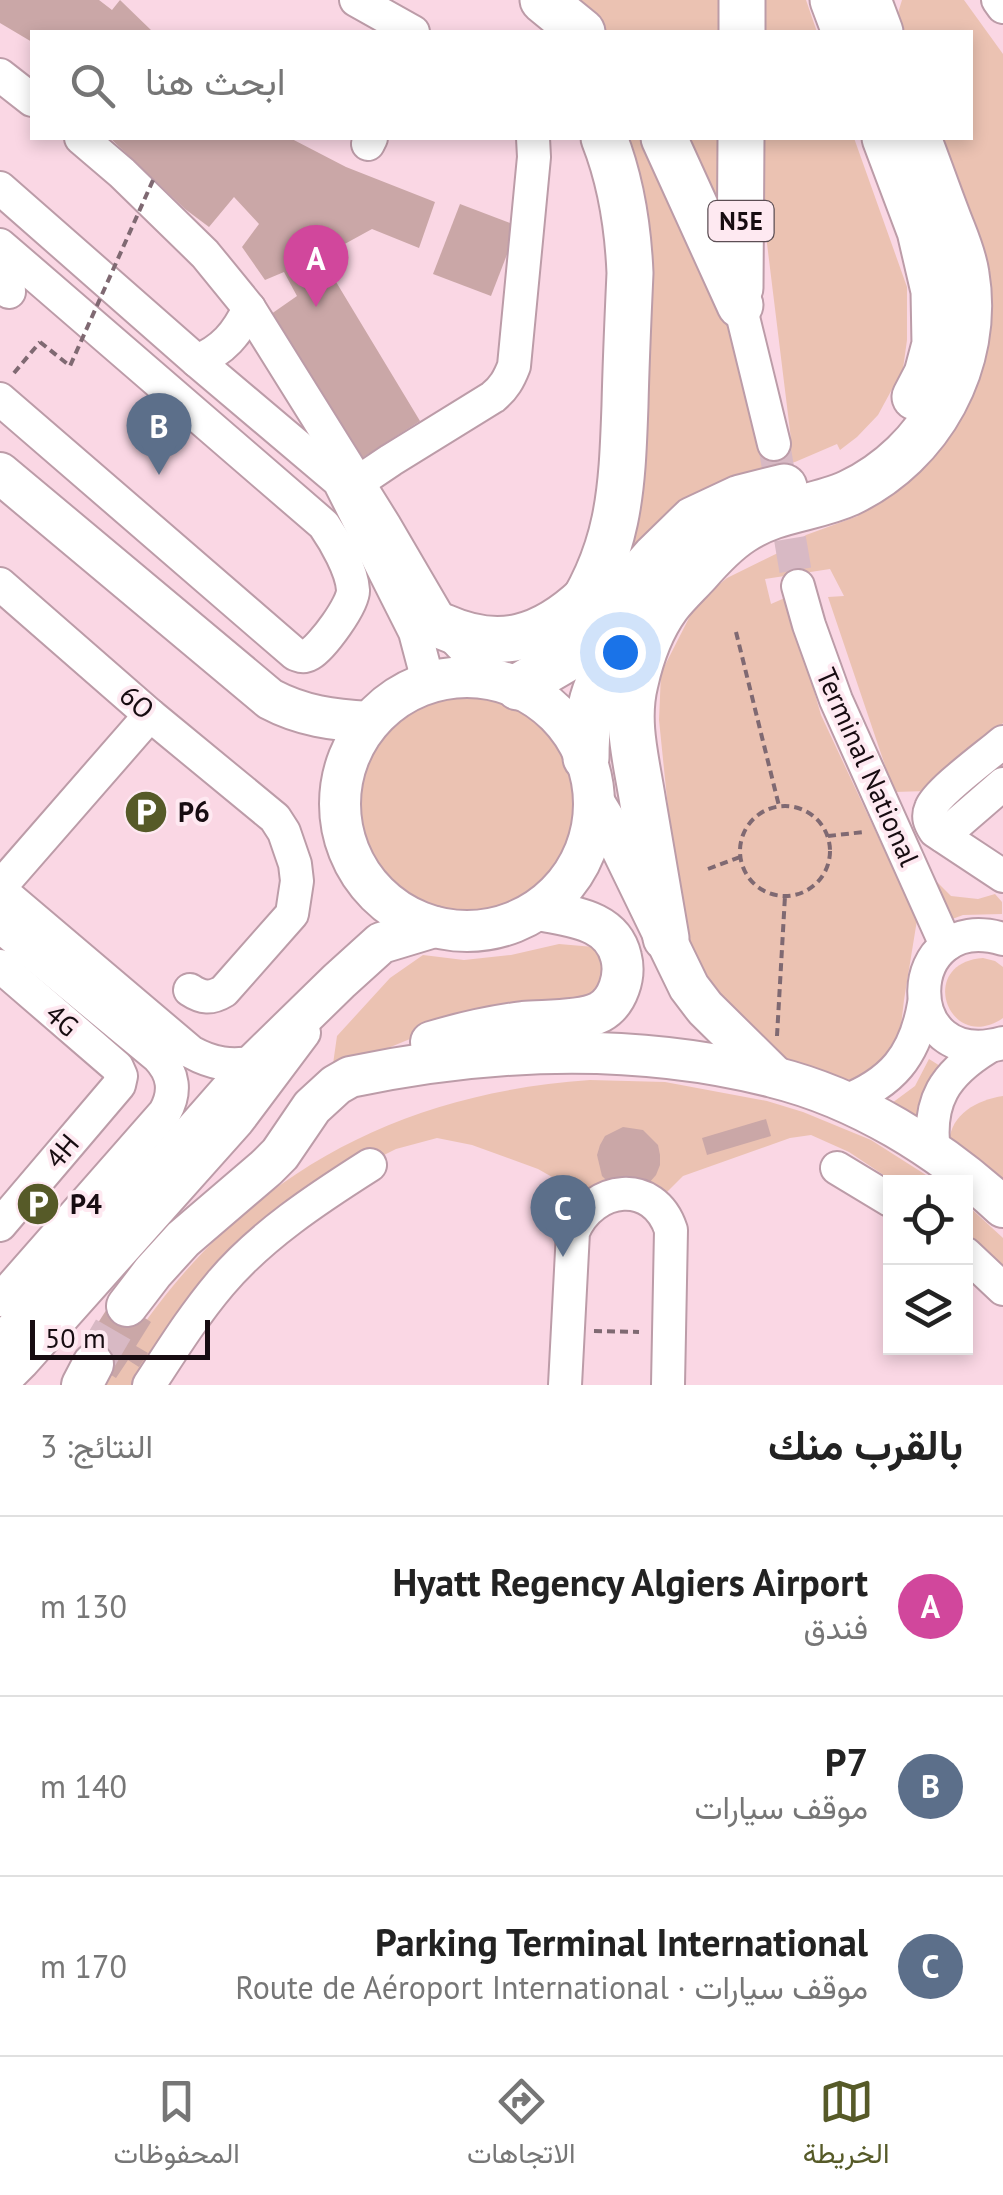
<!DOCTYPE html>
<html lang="ar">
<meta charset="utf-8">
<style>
body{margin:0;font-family:"PT Sans",Vazirmatn,sans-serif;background:#f2f2f2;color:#222;direction:rtl}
.controls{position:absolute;right:30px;bottom:30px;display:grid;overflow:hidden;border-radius:0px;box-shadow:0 5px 15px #0003}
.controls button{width:90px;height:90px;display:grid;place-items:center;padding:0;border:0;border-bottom:2px solid #e0e0e0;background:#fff;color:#222;font:50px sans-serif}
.scale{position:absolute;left:30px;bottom:25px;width:180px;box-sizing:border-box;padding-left:10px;border:5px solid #170c11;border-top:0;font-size:28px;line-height:35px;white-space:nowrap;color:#170c11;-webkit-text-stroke:8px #fee9f1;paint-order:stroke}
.you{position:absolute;left:620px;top:652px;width:35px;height:35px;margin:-25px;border:8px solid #fff;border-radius:50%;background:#1a73e8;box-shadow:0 0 0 15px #1a73e833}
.badge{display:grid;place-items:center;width:65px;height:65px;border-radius:50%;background:#565a28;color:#fff;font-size:32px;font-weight:700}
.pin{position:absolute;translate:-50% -82px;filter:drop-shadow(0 2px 5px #0008)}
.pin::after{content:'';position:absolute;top:52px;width:35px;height:30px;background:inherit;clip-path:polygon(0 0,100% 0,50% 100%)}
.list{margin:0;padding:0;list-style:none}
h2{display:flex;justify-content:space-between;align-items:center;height:130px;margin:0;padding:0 40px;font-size:42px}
h2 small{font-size:32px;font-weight:400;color:#767676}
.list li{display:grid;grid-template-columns:65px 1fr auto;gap:30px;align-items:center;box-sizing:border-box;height:180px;padding:0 40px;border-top:2px solid #e0e0e0}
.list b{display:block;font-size:38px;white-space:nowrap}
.list p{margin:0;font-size:32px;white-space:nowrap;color:#767676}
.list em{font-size:32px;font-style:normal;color:#767676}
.icon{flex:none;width:55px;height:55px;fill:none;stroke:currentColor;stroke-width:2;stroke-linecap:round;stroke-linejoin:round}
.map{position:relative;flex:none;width:1003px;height:1385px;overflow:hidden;direction:ltr}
.search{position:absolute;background:#fff;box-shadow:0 5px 15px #0003;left:30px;right:30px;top:30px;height:110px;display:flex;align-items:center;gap:25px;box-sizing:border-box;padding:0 35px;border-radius:0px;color:#767676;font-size:38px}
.sheet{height:670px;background:#fff}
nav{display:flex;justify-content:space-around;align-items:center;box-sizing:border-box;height:140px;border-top:2px solid #e0e0e0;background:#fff;font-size:28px;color:#767676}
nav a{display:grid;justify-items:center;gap:5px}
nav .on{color:#565a28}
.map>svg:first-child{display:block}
</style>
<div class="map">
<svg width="1003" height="1385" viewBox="0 0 1003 1385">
<rect width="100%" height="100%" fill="#fad7e4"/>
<g fill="#ebc2b2">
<polygon points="570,0 719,0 720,32 607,32"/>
<polygon points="755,0 806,0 817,32 757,32"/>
<polygon points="902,0 964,0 1003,54 1003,723 927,791 894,792 828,597 844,596 830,569 765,579 771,604 787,597 821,715 917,920 904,1000 899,1043 868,1079 828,1080 767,1057 701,975 678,906 659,720 661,673 690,616 704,597 727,578 784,550 806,535 858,516 854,506 931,441 915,138 970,138 970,32 892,32"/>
<polygon points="613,138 649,138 718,292 739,360 761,443 791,439 763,211 761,138 854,138 907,287 907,340 903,369 878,415 857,437 840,450 837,444 795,462 750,473 626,581"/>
<polygon points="688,138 721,138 721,209"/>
<circle cx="467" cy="801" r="110"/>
<polygon points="933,878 951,896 978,899 995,894 1002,902 1002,914 963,915 947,921"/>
<polygon points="559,944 594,947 609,966 593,995 484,1014 410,1039 332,1071 337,1036 390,978 423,955 464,960 511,955"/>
<path d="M983,958l12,3 8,6v51c-54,37 -88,-55 -20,-60z"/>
<polygon points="929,1059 945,1069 924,1122 892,1103 915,1086"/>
<path d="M590,1080l75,2 102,19 36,11 68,28 66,42h-43l-45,-30 -38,-17 -21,3 -107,38 -21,21 -87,-7 -37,-21 -66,-24 -35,-7 -41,11 -62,31 -195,205h-34c108,-189 268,-290 485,-305z"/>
<path d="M1003,1096v95l-54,-49c2,-28 28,-42 54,-46z"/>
<polygon points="966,1204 1003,1238 1003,1278 966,1241"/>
</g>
<g fill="#caa7a7">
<polygon points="0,0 99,0 112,10 120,0 153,32 32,32 32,42 0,23"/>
<polygon points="110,138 290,138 346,167 435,202 419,248 372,229 321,257 420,421 351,465 264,319 297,296 284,272 265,280 242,247 259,224 234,197 209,227 185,209"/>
<polygon points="460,204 518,226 491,296 433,274"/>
<polygon points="766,1119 771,1136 707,1155 702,1138"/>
<polygon points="623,1127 643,1130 658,1145 660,1155 660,1165 656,1175 649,1183 609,1183 602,1176 597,1155 600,1145 605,1136"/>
<polygon points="114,1298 151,1322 136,1346 148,1353 139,1367 128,1360 116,1378 78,1354"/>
</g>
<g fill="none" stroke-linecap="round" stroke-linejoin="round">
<polyline stroke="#d8b9c4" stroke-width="32" stroke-dasharray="32 16" stroke-linecap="butt" points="774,444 798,586"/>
<polyline stroke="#d8b9c4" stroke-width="40" stroke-dasharray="40 20" stroke-linecap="butt" points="93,1364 127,1306"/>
<g stroke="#bc9ca8" stroke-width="36">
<g id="minor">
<polyline points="356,0 413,32"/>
<polyline points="998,0 1003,7"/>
<polyline points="0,75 32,100"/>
<polyline points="81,138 122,173 205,254 249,308 385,526 444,627 493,679"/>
<polyline points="368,144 371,138"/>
<polyline points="0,188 197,361 339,481 415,632 424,666 425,684"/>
<path d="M0,245l324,280c11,16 28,45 29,65 1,14 -31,57 -43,64 -7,4 -9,2 -15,0l-295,-255"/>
<polyline points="7,252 9,292"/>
<polyline points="740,305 774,444"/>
<path d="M197,361c26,-11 40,-27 52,-53"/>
<path d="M345,491l46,-31 102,-63c11,-9 16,-18 21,-31l20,-209 -1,-19"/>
<path d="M0,584l150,131 125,103 9,14 11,32 2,17 -5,33 -68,77c-13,8 -22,7 -34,-1"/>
<polyline points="798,586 809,625 836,700 946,945"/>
<path d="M1003,742c-15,13 -66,50 -72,66 -4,9 -1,15 4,23l68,45"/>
<polyline points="943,836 1003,784"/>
<polyline points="0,887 150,715"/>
<path d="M0,890l191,162c22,12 40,15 65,10"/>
<path d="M0,926l158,131c16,17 18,35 7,55l-165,188"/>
<path d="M1003,939c-103,-31 -107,134 0,104"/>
<polyline points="0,966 117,1067 121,1076 119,1085 0,1225"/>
<path d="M843,1102c49,-19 72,-46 81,-98"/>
<path d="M934,1152c-7,-51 11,-78 53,-104"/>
<polyline points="837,1168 890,1200"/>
<polyline points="966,1254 1003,1289"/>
<polyline points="0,1385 22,1363 238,1121 304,1033"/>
<path d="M149,1385c23,-35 44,-69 71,-101 40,-48 98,-86 150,-119"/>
<path d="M565,1385l8,-153c20,-47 81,-54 98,-2l-3,155"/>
</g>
</g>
<g stroke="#bc9ca8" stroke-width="44">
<g id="major">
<path d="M0,473l270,226c32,17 63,21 99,23"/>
<circle cx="467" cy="804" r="127"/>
<polyline points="595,804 621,847 689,987 705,1008 775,1077"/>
<path d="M431,1042c30,-9 61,-16 92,-20 22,-2 58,0 77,-10 18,-10 26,-36 21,-55 -9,-38 -50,-40 -82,-47"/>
<path d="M127,1306l26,-34 30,-33 83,-71 14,-14 32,-47 24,-22 14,-8c139,-29 285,-35 423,0 85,21 166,71 230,130"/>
<polyline points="0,1348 119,1212 161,1170 256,1062 339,981 381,943 434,927"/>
<polyline points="82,1385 93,1364"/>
</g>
</g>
<g stroke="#bc9ca8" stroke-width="49">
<g id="highway">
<polyline points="543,0 582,32"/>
<polyline points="833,0 845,32"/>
<polyline points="868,0 880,32"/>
<polyline points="742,32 742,0"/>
<polyline points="664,138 740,305"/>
<polyline points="885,138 920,231 934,291 935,344 927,374 915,397"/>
<polyline points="740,288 741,138"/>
<path d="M568,626c52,-73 54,-136 57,-221 1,-44 3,-88 5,-132 -2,-47 -9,-92 -26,-135"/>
<path d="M444,627c56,25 99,11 142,-29"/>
<polyline points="518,687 566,659 590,639 626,590 655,557 693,520 740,498 784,487"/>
<path d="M586,758c0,-63 13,-87 55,-132"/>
<path d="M666,938c-8,-45 -15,-90 -23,-135 -6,-40 -18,-80 -8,-120 6,-27 16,-55 32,-77 9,-12 21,-23 31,-34 14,-16 27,-30 44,-41 35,-23 72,-22 107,-38 82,-39 132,-130 117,-219 -3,-21 -12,-39 -19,-58 -10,-26 -19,-52 -29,-78"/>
</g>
</g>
<g stroke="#7f6972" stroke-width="4" stroke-dasharray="8 5" stroke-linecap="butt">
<polyline points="14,373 40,342"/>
<polyline points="736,632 779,806"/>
<circle cx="785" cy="851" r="45"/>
<polyline points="828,836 864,832"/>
<polyline points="708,869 740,857"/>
<polyline points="777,1036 785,896"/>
<polyline points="594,1331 639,1332"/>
</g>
<use href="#minor" stroke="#fff" stroke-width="32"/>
<use href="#major" stroke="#fff" stroke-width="40"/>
<use href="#highway" stroke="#fff" stroke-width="45"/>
<polyline stroke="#7f6972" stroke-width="4" stroke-dasharray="8 5" stroke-linecap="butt" points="40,342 70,366 154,178"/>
</g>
<defs>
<g id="parking-disc" transform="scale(2.25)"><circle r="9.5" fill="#565a28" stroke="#fee9f1"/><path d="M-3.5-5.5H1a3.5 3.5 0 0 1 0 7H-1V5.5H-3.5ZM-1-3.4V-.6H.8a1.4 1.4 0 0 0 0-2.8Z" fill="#fff"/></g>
</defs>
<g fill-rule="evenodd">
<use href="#parking-disc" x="146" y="812"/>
<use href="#parking-disc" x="38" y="1204"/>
</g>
<g text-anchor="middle" stroke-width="8" stroke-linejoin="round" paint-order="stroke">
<rect fill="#fee9f1" stroke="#5c4e54" stroke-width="2.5" x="708.5" y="201" width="65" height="40" rx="8"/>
<g font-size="25" font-weight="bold" fill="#170c11">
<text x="741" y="230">N5E</text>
</g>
<g font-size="28" fill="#170c11" stroke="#fee9f1">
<text transform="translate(137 702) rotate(41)" y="10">6O</text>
<text transform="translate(868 767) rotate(66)" y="10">Terminal National</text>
<text transform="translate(62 1020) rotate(41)" y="10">4G</text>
<text transform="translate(62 1151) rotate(-50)" y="10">4H</text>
</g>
<g font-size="28" font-weight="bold" fill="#170c11" stroke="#fee9f1" text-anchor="start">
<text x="178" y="822">P6</text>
<text x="70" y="1214">P4</text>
</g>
</g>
</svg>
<div class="controls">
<button><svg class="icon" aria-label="locate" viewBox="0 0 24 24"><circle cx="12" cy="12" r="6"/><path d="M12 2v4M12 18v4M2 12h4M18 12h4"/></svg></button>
<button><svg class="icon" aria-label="layers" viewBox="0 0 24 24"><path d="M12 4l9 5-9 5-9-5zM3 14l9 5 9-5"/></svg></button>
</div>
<div class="scale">50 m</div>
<div class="you"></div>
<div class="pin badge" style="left:316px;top:307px;background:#d1479c">A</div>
<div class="pin badge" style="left:159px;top:475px;background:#5c6f8a">B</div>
<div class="pin badge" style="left:563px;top:1257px;background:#5c6f8a">C</div>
<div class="search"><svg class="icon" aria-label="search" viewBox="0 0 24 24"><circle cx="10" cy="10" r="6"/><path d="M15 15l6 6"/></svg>ابحث هنا</div>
</div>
<section class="sheet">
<h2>بالقرب منك<small>النتائج: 3</small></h2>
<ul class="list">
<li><span class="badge" style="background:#d1479c">A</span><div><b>Hyatt Regency Algiers Airport</b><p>فندق</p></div><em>130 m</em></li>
<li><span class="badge" style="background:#5c6f8a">B</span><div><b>P7</b><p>موقف سيارات</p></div><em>140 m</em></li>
<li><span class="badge" style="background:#5c6f8a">C</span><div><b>Parking Terminal International</b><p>موقف سيارات · Route de Aéroport International</p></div><em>170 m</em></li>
</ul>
</section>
<nav>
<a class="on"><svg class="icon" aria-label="map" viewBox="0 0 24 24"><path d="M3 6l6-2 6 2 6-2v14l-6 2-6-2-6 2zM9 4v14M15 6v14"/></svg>الخريطة</a>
<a><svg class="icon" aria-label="directions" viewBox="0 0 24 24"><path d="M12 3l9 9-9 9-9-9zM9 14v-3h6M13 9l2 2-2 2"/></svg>الاتجاهات</a>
<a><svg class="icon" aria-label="saved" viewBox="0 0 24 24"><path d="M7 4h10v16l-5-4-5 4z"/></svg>المحفوظات</a>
</nav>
